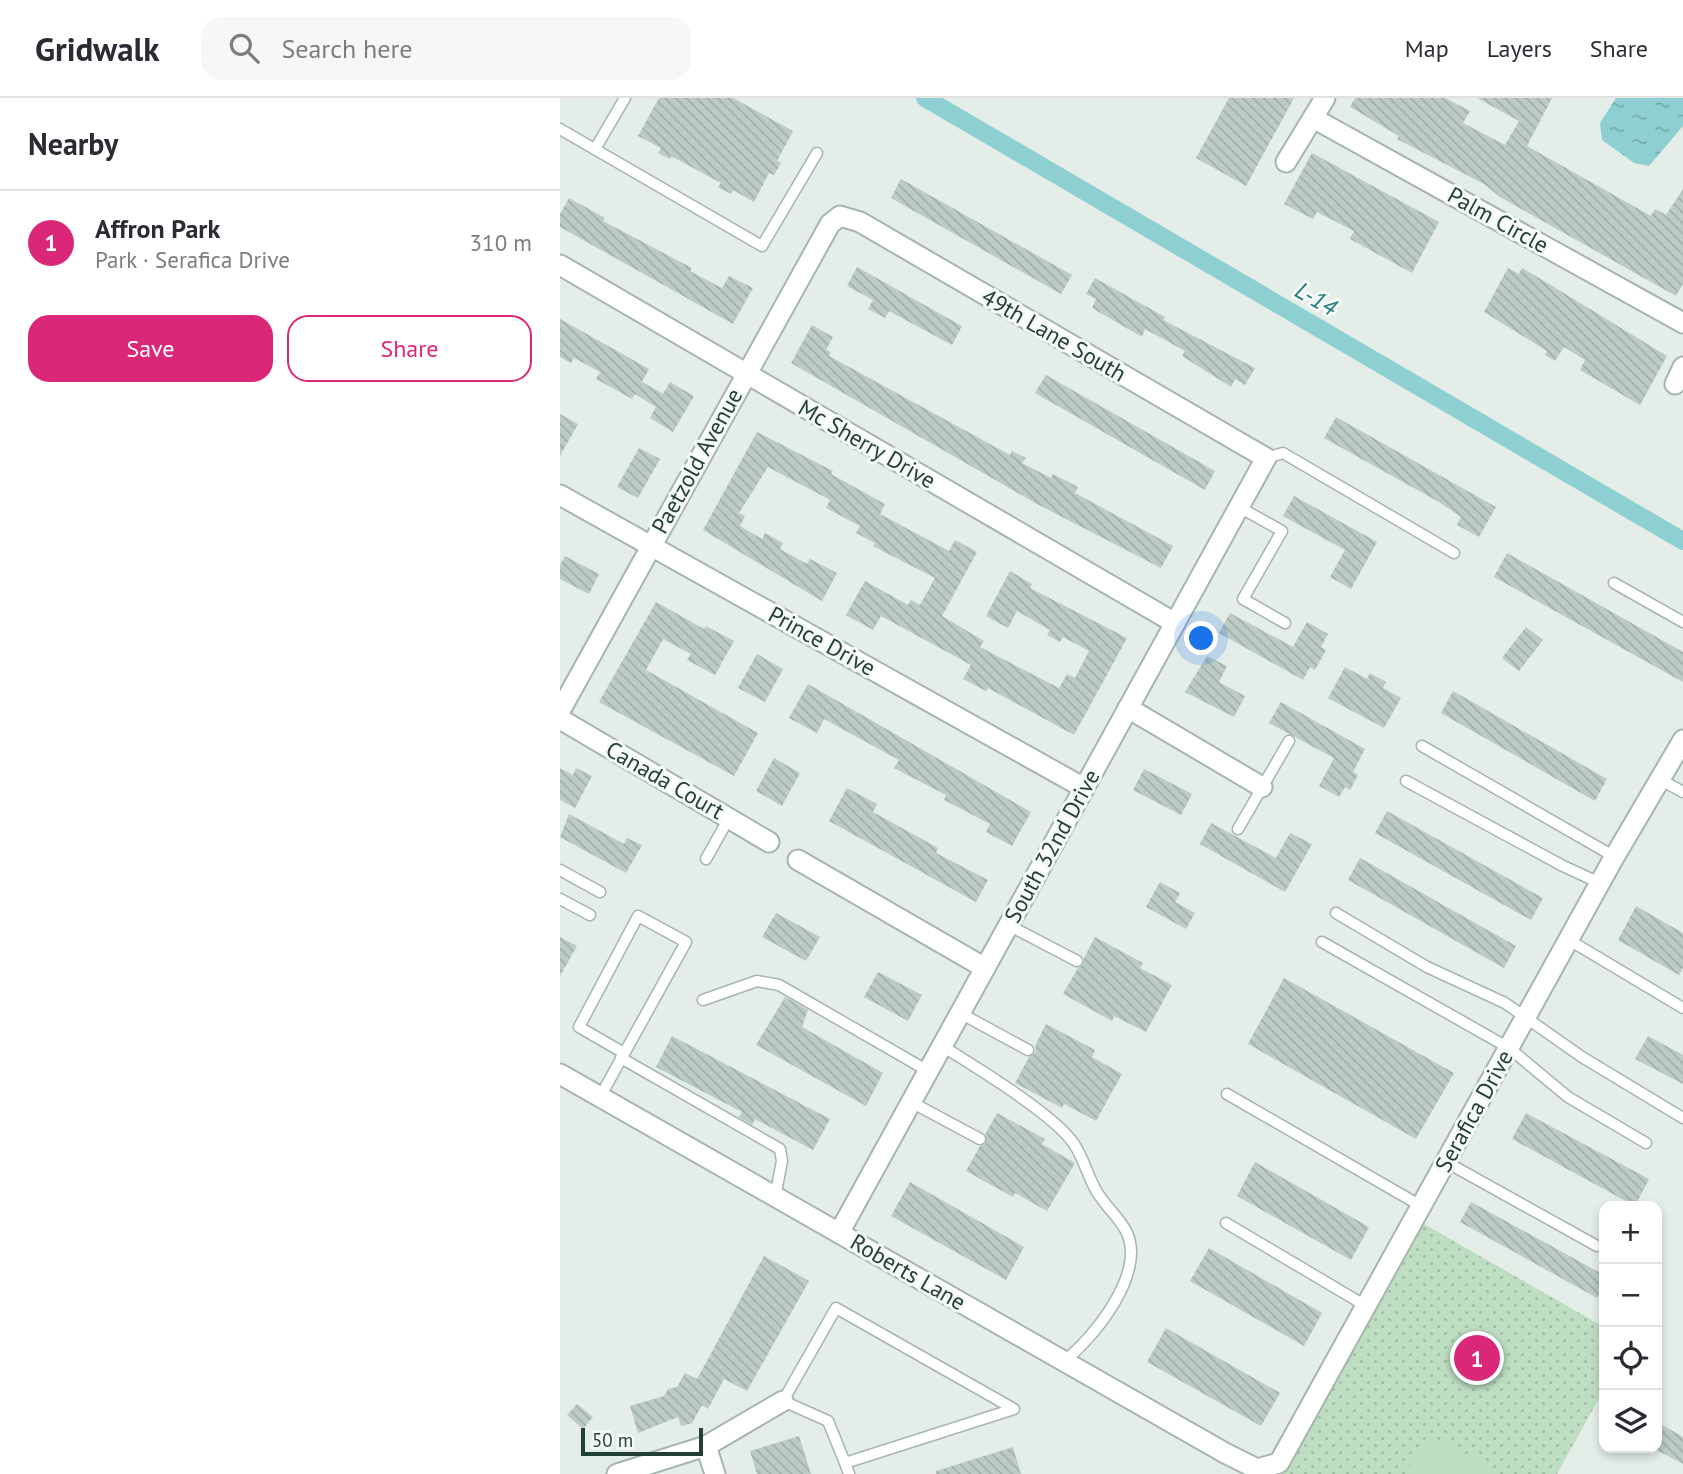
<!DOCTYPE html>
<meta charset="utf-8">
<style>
body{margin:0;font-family:"PT Sans",sans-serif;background:#f7f7f7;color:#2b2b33}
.controls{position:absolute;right:21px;bottom:21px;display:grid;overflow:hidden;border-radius:14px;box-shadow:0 4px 10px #0003}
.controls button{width:63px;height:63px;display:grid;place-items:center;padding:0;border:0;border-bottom:2px solid #e1e1e2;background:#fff;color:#2b2b33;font:35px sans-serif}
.scale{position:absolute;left:21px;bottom:18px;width:122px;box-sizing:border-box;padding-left:7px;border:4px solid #243f34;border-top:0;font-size:19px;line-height:24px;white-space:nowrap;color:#243f34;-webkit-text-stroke:5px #f5faf6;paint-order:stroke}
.you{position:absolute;left:642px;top:541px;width:24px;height:24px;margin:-18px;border:5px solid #fff;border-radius:50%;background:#1a73e8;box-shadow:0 0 0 10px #1a73e833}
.badge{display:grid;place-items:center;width:46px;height:46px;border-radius:50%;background:#db2777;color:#fff;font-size:23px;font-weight:700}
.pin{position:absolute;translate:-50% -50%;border:4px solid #fff;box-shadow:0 2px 7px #0006}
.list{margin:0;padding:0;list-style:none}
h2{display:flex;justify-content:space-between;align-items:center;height:91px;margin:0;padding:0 28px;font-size:30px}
h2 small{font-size:23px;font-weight:400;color:#7c7c81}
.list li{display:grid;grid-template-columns:46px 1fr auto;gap:21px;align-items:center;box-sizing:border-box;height:105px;padding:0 28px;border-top:2px solid #e1e1e2}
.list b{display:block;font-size:26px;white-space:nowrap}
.list p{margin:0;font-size:23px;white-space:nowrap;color:#7c7c81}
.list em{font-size:23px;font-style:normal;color:#7c7c81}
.actions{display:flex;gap:14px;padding:21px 28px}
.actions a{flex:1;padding:16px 0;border:2px solid #db2777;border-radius:21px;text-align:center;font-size:24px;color:#db2777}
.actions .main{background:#db2777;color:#fff}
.icon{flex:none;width:38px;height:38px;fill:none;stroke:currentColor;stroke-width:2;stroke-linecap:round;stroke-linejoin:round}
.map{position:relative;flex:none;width:1123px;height:1376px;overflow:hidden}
header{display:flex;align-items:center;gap:42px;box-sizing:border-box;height:98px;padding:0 35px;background:#fff;border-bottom:2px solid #e1e1e2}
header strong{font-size:33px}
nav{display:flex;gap:38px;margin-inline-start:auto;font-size:24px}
.search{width:490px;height:63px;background:#f7f7f7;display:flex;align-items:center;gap:18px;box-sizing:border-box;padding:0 24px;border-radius:21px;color:#7c7c81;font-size:26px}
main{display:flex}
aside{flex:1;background:#fff}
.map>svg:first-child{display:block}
</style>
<header>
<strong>Gridwalk</strong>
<div class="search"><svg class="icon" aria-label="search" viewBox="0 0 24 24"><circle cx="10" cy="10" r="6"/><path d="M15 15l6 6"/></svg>Search here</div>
<nav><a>Map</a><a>Layers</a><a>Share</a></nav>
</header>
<main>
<aside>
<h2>Nearby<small></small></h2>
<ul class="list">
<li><span class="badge">1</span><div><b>Affron Park</b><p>Park · Serafica Drive</p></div><em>310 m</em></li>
</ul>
<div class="actions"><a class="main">Save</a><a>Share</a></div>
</aside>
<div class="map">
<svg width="1123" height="1376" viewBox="0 0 1123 1376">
<defs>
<pattern id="grass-dots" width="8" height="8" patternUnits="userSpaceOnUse" patternTransform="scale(1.75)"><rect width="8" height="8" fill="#bedec2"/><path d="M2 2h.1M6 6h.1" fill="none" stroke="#a3c0a7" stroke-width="1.8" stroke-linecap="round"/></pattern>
<pattern id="water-ripples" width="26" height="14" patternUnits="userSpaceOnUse" patternTransform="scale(1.75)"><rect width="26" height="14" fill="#8ed0d1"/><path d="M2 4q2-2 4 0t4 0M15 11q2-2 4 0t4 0" fill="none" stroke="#74aaaa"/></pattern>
<pattern id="building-back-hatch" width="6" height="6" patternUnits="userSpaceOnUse" patternTransform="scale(1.75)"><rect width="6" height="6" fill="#bccbc3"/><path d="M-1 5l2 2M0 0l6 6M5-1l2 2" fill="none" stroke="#a1afa8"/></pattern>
</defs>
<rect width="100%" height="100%" fill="#e4ede8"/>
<polygon fill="url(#grass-dots)" points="864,1126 1044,1229 1044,1291 997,1376 724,1376"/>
<polygon fill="#bedec2" points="868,1336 934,1371 931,1376 846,1376"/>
<polygon fill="url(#water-ripples)" points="1056,0 1123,0 1123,28 1089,68 1074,65 1042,42 1040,25"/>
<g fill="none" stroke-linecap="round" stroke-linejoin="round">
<polyline stroke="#8ed0d1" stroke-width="18" points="365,0 1123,443"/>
</g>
<g fill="url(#building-back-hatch)">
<polygon points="99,0 173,0 233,33 217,63 221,65 214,77 209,75 194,104 173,92 171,96 158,89 161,85 111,58 110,61 98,55 101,50 78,38"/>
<polygon points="669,0 734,0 686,88 636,60"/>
<polygon points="795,0 885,0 910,13 903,25 945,47 959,23 917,0 992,0 967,48 1091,118 1095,111 1106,117 1123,91 1123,186 1116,198 940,99 924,86 837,41 839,38 790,9"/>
<polygon points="752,55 879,124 852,175 790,141 794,133 757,114 753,121 724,106"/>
<polygon points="341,81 512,177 501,196 331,100"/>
<polygon points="9,100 45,120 43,123 132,170 130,173 156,187 162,190 169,178 193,190 173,226 0,129 0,116"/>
<polygon points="297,169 402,228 392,247 329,213 325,220 308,211 313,202 287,188"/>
<polygon points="948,170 959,176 962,170 979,180 1107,258 1080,307 1020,272 1025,262 1004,249 995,263 985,257 987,253 924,214"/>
<polygon points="535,180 605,219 603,222 695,270 685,287 675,281 671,289 622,258 625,253 585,231 582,239 532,210 536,201 526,196"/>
<polygon points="0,221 89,271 82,284 103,296 110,284 134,298 113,334 90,320 96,309 75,296 72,301 36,281 40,274 14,260 11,265 0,259"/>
<polygon points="252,227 273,239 266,252 271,254 269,258 450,357 452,353 466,360 462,365 491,380 493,376 518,389 515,395 613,448 601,470 477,406 231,265"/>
<polygon points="486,277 655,373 645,392 475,295"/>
<polygon points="0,316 18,326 0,358"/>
<polygon points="776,319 936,409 919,439 897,427 901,419 879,404 764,340"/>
<polygon points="197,334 273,373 271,376 325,406 320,416 389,453 395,442 417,454 382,518 424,543 420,549 499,590 507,576 515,580 529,553 503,539 500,544 487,537 490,532 457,513 448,530 426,518 450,473 472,486 470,490 567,540 514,637 428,590 426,593 403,581 411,567 321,518 313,532 286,517 305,483 348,507 351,502 360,507 375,480 313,448 315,445 296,435 300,428 266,410 270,402 208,369 179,415 185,418 180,428 202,441 205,435 223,445 220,451 247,466 250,461 277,475 262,503 143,432"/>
<polygon points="79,350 100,361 78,400 57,389"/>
<polygon points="734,398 817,444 791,491 770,479 785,452 723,418"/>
<polygon points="947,455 1123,554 1123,584 934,479"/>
<polygon points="5,458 39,476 29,496 0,481 0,467"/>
<polygon points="96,504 144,531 146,528 174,543 155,577 127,562 131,556 103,541 86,572 198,635 174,678 39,604"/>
<polygon points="670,515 733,549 747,524 768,536 761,549 766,552 755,572 750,569 743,582 659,535"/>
<polygon points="966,529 983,542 959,573 942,560"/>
<polygon points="197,556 223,571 205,604 178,590"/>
<polygon points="647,558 667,568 659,584 685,598 674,619 625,594"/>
<polygon points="785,569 807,581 810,575 826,584 823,590 841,600 824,630 768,600"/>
<polygon points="248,586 471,714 452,748 426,734 430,726 384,702 386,697 334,670 339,662 264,621 257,635 229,620"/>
<polygon points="893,593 1047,681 1035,703 881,615"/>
<polygon points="721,604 805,651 793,674 798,677 790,692 785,689 779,699 759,688 774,660 709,625"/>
<polygon points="214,660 240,675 222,708 196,693"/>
<polygon points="0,670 13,677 16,670 32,678 15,710 0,702"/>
<polygon points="584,671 632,696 621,717 573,692"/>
<polygon points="287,690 317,706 313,714 378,750 376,755 428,782 416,804 269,723"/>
<polygon points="827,713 983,800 971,822 815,735"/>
<polygon points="9,716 64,746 67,740 82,747 66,775 0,739"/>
<polygon points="651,725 716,760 730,735 752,746 725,794 640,746"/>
<polygon points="800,760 956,848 944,870 788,782"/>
<polygon points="600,784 620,795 615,804 635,815 626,831 586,809"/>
<polygon points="1076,808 1123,835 1123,870 1119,877 1058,842"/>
<polygon points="216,815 260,839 246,863 202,839"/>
<polygon points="0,839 17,848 0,878"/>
<polygon points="535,839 583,865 580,870 612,887 586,934 554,918 552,923 503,896 518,870 523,867 524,860"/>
<polygon points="318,874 362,897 348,923 304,899"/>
<polygon points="724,880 894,975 856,1041 688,946"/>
<polygon points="225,899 248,912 242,929 323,975 306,1008 196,947"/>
<polygon points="486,926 535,952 532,959 562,976 536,1023 504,1006 502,1010 455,985 469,959 475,955 476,946"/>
<polygon points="112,938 270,1021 253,1052 195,1021 192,1027 179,1019 182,1014 96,969"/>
<polygon points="1088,938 1123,957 1123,986 1075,961"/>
<polygon points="437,1015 485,1041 482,1046 515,1065 487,1113 455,1095 453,1099 406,1073 420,1048 426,1045 426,1035"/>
<polygon points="966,1015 1089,1081 1075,1108 952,1041"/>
<polygon points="695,1064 809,1129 791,1162 677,1098"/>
<polygon points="350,1084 464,1149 446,1182 331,1118"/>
<polygon points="911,1104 1044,1177 1044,1188 1037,1200 900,1124"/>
<polygon points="649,1150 762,1215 744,1248 630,1183"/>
<polygon points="204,1158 249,1183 187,1293 164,1281 148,1311 142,1307 132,1325 121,1328 118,1319 78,1335 70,1308 104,1298 108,1291 117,1289 125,1275 137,1281"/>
<polygon points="606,1230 720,1295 701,1328 587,1264"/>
<polygon points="17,1306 33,1319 23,1331 7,1317"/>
<polygon points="1097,1324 1123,1339 1123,1366 1097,1352"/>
<polygon points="239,1338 251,1376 197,1376 190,1353"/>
<polygon points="453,1349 461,1376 376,1376 376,1373"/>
</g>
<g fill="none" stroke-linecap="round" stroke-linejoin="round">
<g stroke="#a7b5ae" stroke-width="13">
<g id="service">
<polyline points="0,31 202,148 257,55"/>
<polyline points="35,51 65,0"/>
<polyline points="706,360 723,355 894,455"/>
<polyline points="679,409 722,433 683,501 725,525"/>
<polyline points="1054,485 1123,524"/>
<polyline points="862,648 1055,759"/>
<polyline points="1101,682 1123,694"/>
<polyline points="846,683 1003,768 1040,785"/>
<polyline points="678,731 729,643"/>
<polyline points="146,761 169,720"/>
<polyline points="0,772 40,794"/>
<polyline points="0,801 30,817"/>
<polyline points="776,815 867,869 945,905 1022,959 1123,1020"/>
<polyline points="448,827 517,863"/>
<polyline points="1009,842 1123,910"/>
<polyline points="762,844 949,950 1008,999 1086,1045"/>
<polyline points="143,902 197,883 219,887 368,973"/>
<polyline points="400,915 468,952"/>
<path d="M382,948c32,20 113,69 132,98 10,15 14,33 23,48 8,14 22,25 29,39 21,41 -31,106 -62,130"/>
<polyline points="61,960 220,1051 222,1063 215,1099"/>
<polyline points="667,996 861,1108"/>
<polyline points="40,999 126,844 78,818 19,929 64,955"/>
<polyline points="351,1004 420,1041"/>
<polyline points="886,1064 1037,1148"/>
<polyline points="666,1125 806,1208"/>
<polyline points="285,1365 268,1323 223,1303 276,1210 454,1311 285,1365 289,1376"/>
</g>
</g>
<g stroke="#a7b5ae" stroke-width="23">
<g id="minor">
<polyline points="753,20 1123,225"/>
<polyline points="726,64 765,0"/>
<polyline points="0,167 615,525"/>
<polyline points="1115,286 1123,269"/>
<polyline points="0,397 524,690"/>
<polyline points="568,610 702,689"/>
<polyline points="0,613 270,126 280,118 300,124 706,360 279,1135"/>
<polyline points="0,621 209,744"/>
<polyline points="238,762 425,870"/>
<polyline points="0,976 665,1355 697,1371 719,1365 1052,763 1123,642"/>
<polyline points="146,1348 155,1376"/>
<polyline points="57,1376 146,1348 223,1303"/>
</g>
</g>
<use href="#service" stroke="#fff" stroke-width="10"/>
<use href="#minor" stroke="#fff" stroke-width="19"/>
</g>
<g text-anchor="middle" stroke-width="6" stroke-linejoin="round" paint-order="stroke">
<g font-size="23" fill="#243f34" stroke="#f5faf6">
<text transform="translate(938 122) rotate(29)" y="8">Palm Circle</text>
<text transform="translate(494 237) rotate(30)" y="8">49th Lane South</text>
<text transform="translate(307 346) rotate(30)" y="8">Mc Sherry Drive</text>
<text transform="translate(137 363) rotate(-61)" y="8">Paetzold Avenue</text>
<text transform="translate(262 543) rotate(29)" y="8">Prince Drive</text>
<text transform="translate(105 682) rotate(30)" y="8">Canada Court</text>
<text transform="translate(492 748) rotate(-61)" y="8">South 32nd Drive</text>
<text transform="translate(914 1013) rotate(-61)" y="8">Serafica Drive</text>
<text transform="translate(348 1174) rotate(30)" y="8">Roberts Lane</text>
</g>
<g font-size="24" font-style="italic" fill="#1f777a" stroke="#f5faf6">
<text transform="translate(756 201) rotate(30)" y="8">L-14</text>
</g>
</g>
</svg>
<div class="controls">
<button>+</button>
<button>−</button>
<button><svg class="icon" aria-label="locate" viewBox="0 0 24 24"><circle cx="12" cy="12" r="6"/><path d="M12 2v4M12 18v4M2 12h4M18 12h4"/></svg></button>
<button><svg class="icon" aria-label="layers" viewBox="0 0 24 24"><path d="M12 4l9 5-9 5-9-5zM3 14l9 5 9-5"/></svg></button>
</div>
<div class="scale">50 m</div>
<div class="you"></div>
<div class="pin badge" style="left:917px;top:1260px">1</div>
</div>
</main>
